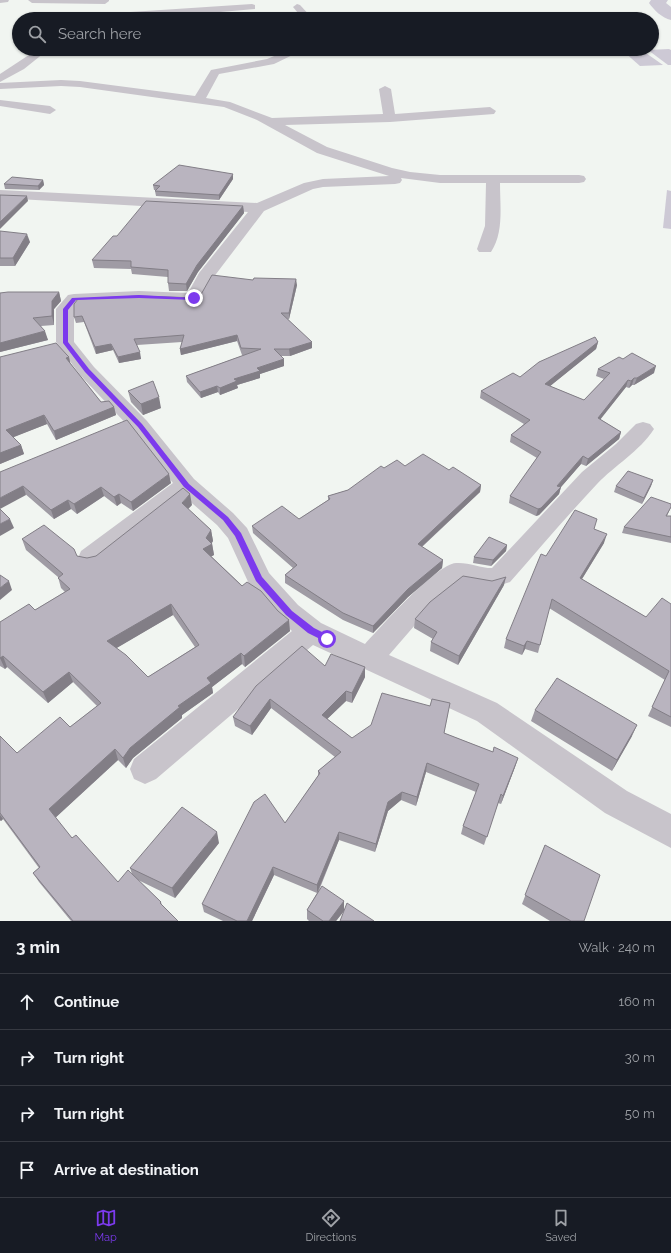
<!DOCTYPE html>
<meta charset="utf-8">
<style>
body{margin:0;font-family:Raleway,sans-serif;background:#242831;color:#f1f3f6}
.stop{position:absolute;width:12px;height:12px;margin:-9px;border:3px solid #7c3aed;border-radius:50%;background:#fff}
.stop.end{background:#7c3aed;border-color:#fff;box-shadow:0 1px 4px #0008}
.list{margin:0;padding:0;list-style:none}
h2{display:flex;justify-content:space-between;align-items:center;height:52px;margin:0;padding:0 16px;font-size:17px}
h2 small{font-size:13px;font-weight:400;color:#9ea1a6}
.list li{display:grid;grid-template-columns:26px 1fr auto;gap:12px;align-items:center;box-sizing:border-box;height:56px;padding:0 16px;border-top:1px solid #363941}
.list b{display:block;font-size:15px;white-space:nowrap}
.list em{font-size:13px;font-style:normal;color:#9ea1a6}
.icon{flex:none;width:22px;height:22px;fill:none;stroke:currentColor;stroke-width:2;stroke-linecap:round;stroke-linejoin:round}
.map{position:relative;flex:none;width:671px;height:921px;overflow:hidden}
.search{position:absolute;background:#171b24;box-shadow:0 1px 3px #0004;left:12px;right:12px;top:12px;height:44px;display:flex;align-items:center;gap:10px;box-sizing:border-box;padding:0 14px;border-radius:22px;color:#9ea1a6;font-size:15px}
.sheet{height:276px;background:#171b24}
nav{display:flex;justify-content:space-around;align-items:center;box-sizing:border-box;height:56px;border-top:1px solid #363941;background:#171b24;font-size:11px;color:#9ea1a6}
nav a{display:grid;justify-items:center;gap:2px}
nav .on{color:#7c3aed}
.map>svg:first-child{display:block}
</style>
<div class="map">
<svg width="671" height="921" viewBox="0 0 671 921">
<rect width="100%" height="100%" fill="#f1f5f1"/>
<g fill="#cdc9d5">
<polygon points="669,49 671,50 671,65 668,65 648,50"/>
<polygon points="623,51 643,51 663,65 640,66"/>
<polygon points="667,190 671,191 671,229 663,228"/>
</g>
<g fill="none" stroke-linecap="round" stroke-linejoin="round">
<path fill="#cdc9d5" fill-rule="evenodd" d="M651,0h17l-2,3 5,4v13c-9,-2 -17,-10 -22,-17z"/>
<g fill="#c8c4cb" fill-rule="evenodd">
<polygon points="0,0 9,0 8,2 0,3"/>
<polygon points="28,0 109,0 109,1 105,4 32,3"/>
<polygon points="252,4 255,5 255,9 163,17 119,19 80,18 85,15"/>
<polygon points="297,4 300,5 313,19 303,19 293,7"/>
<polygon points="38,49 49,49 24,69 0,82 0,74"/>
<path d="M291,49h14l-31,15 -55,10 -13,24 24,4 42,16 111,-4 -4,-25 6,-3 6,3 4,25 95,-7 6,4 -2,3 -104,8 -105,3 42,22 65,21 18,4 30,3h139l5,1 2,3 -2,3 -5,1h-79c0,23 4,50 -9,69h-12l-2,-3 8,-23 1,-43h-46l-39,-5 1,2 -2,3 -5,1 -72,3 -10,2 -49,22 -51,67 -13,25 -6,1 -55,-3 -60,3 -5,6v32l20,25 53,54 47,58 39,34 14,15 22,45 29,32 23,18 44,21c16,-17 70,-79 91,-81 12,-1 24,5 36,5l90,-96 34,-28 20,-20 7,-2 7,2 4,5c-15,23 -39,36 -57,55 -30,32 -58,65 -87,98l-19,6 -30,-5 -33,27 -39,45 108,48 130,88 44,23v34l-66,-35 -128,-92 -164,-76 -157,134 -11,5 -11,-5 -4,-10 4,-10 158,-128 -12,-10 -30,-35 -22,-48 -11,-13 -32,-28 -86,68 -9,2 -9,-2 -3,-7 3,-7 92,-68 -40,-52 -53,-56 -24,-33v-33l12,-14 6,-1 65,-3 49,2 11,-20 49,-61 -248,-14v-8l257,13 47,-20 19,-4 66,-3 -72,-23 -60,-33 -33,-13 -144,-20 -19,-1 -61,3v-6l61,-3 19,1 115,15 16,-26 56,-11z"/>
<polygon points="0,100 50,106 56,110 50,114 0,106"/>
</g>
</g>
<g fill="#9f9ba4" fill-rule="evenodd">
<polygon points="233,179 219,200 156,196 155,191 156,190 154,190 153,185"/>
<polygon points="43,180 44,185 39,190 5,189 4,184"/>
<polygon points="243,206 244,213 198,272 187,291 169,291 168,283 168,277 132,274 131,269 94,268 92,260 117,236"/>
<polygon points="0,231 30,242 15,266 0,266"/>
<polygon points="297,285 289,319 288,319 312,348 290,356 281,356 284,366 260,374 260,378 237,385 238,388 220,395 218,392 201,398 187,382 186,376 244,355 242,355 237,341 181,355 180,349 182,342 137,345 141,359 119,363 113,350 96,354 84,322 76,323 74,317 199,298"/>
<polygon points="59,292 61,301 54,309 54,325 41,326 48,340 0,352 0,293"/>
<polygon points="598,342 596,349 550,386 584,400 604,379 596,376 598,369 654,373 634,385 632,385 629,388 626,387 600,419 621,432 619,439 586,466 581,464 561,487 559,494 539,515 536,516 509,503 510,496 537,458 510,442 511,435 524,424 480,398 481,391 520,377"/>
<polygon points="0,357 71,364 101,402 114,407 116,415 56,440 47,424 13,437 21,445 24,454 0,464"/>
<polygon points="128,391 161,408 143,415 131,402"/>
<polygon points="405,466 449,470 481,485 480,492 422,547 443,560 442,568 408,597 373,633 343,620 285,583 285,575 293,568 253,533 252,526 299,519 328,500 328,496 348,490 384,468"/>
<polygon points="0,472 171,483 133,511 121,503 117,506 104,496 77,514 71,509 54,519"/>
<polygon points="653,480 651,486 642,504 614,492 616,486"/>
<path d="M192,505l-4,4 23,21 2,11 -1,2 2,12 -3,1 79,75 -45,36 -3,-3 -30,23 1,6 -31,22v3l-49,40 -7,10 -8,-8 -63,58 17,20 46,44 14,-8 -2,-6 89,-25 -44,55 -37,-18 23,22 1,3 16,16h-107l-32,-39 -6,-9 6,-5 -36,-49 -2,2 -1,-1v-84l17,17 53,-26 27,-21 -24,-24 -25,21 -41,-36 -2,2 -5,-3v-44l35,-12 30,-18 -4,-4 -3,-11 -32,-27 -4,-11 55,17 10,2 9,-2zM173,615l22,32 -47,30 -32,-29z"/>
<polygon points="671,507 667,516 671,516 671,543 622,533 624,527"/>
<polygon points="594,529 604,543 582,579 646,617 671,604 671,727 648,716 665,680 549,608 538,653 525,649 522,655 504,648 506,639 546,556"/>
<polygon points="507,545 506,551 491,566 473,563 474,557"/>
<polygon points="504,585 458,665 430,651 431,642 433,639 414,628 415,619"/>
<polygon points="325,666 365,677 352,703 346,701 327,719 352,738 448,713 444,733 493,752 518,758 515,767 501,804 498,803 484,845 461,834 463,826 476,792 426,772 416,806 401,800 388,811 375,852 339,840 318,893 344,901 344,911 336,921 309,921 307,919 307,910 317,893 274,875 252,921 223,921 204,912 202,904 285,823 318,776 318,771 335,757 271,708 252,735 235,726 233,717"/>
<polygon points="535,710 632,736 612,771 531,721"/>
<polygon points="545,845 584,921 550,921 522,904"/>
</g>
<g fill="#827e86">
<polygon points="233,174 233,179 219,200 219,195"/>
<polygon points="43,180 44,185 39,190 38,186"/>
<polygon points="27,196 28,201 0,229 0,222"/>
<polygon points="243,206 244,213 198,272 187,291 186,284 197,265"/>
<polygon points="27,234 30,242 15,266 13,258"/>
<polygon points="296,279 297,285 289,319 289,313"/>
<polygon points="59,292 61,301 54,309 54,325 52,316 52,301"/>
<polygon points="45,331 48,340 0,352 0,343"/>
<polygon points="237,335 237,341 181,355 180,349"/>
<polygon points="312,342 312,348 290,356 289,349"/>
<polygon points="598,342 596,349 544,391 545,384"/>
<polygon points="111,344 113,350 96,354 95,347"/>
<polygon points="140,352 141,359 119,363 118,357"/>
<polygon points="69,357 71,366 66,358"/>
<polygon points="284,359 284,366 260,374 260,378 237,385 238,388 220,395 220,388 234,379 257,368"/>
<polygon points="656,366 654,373 634,385 637,378"/>
<polygon points="634,378 632,385 629,388 631,381"/>
<polygon points="628,380 626,387 596,425 598,418"/>
<polygon points="217,386 218,392 201,398 200,392"/>
<polygon points="159,397 161,408 143,415 141,404"/>
<polygon points="114,407 116,415 56,440 54,431"/>
<polygon points="44,415 47,424 9,439 6,430"/>
<polygon points="621,432 619,439 586,466 588,459"/>
<polygon points="21,445 24,454 0,464 0,453"/>
<polygon points="583,456 581,464 561,487 559,494 539,515 536,516 538,509"/>
<polygon points="169,474 171,483 133,511 131,502"/>
<polygon points="653,480 651,486 642,504 644,498"/>
<polygon points="481,485 480,492 417,551 418,544"/>
<polygon points="23,486 26,495 0,509 0,498"/>
<polygon points="101,487 104,496 77,514 74,504"/>
<polygon points="119,494 121,503 117,506 114,497"/>
<polygon points="190,494 192,505 183,514 182,503"/>
<polygon points="68,500 71,509 54,519 51,510"/>
<polygon points="10,519 14,528 0,536 0,524"/>
<polygon points="211,530 213,541 210,545 212,544 214,555 205,560 203,549 206,538"/>
<polygon points="607,534 604,543 577,587 580,578"/>
<polygon points="507,545 506,551 491,566 493,560"/>
<polygon points="443,560 442,568 408,597 373,633 373,626 408,589"/>
<polygon points="506,577 504,585 458,665 459,656"/>
<polygon points="9,581 12,590 0,600 0,588"/>
<polygon points="171,604 173,615 110,652 107,641"/>
<polygon points="289,620 290,631 245,667 244,656"/>
<polygon points="527,641 525,649 522,655 524,646"/>
<polygon points="241,653 242,664 212,687 213,693 182,715 182,718 133,758 126,768 123,758 130,748 178,706 207,678"/>
<polygon points="3,656 7,667 5,669 0,658"/>
<polygon points="365,667 365,677 352,703 352,693"/>
<polygon points="69,672 73,682 48,703 43,692"/>
<polygon points="346,691 346,701 322,724 322,715"/>
<polygon points="270,699 271,708 252,735 250,726"/>
<polygon points="637,725 632,736 612,771 617,760"/>
<polygon points="115,749 118,760 54,819 49,809"/>
<polygon points="518,758 515,767 501,804 503,796"/>
<polygon points="427,763 426,772 416,806 417,797"/>
<polygon points="402,792 401,800 388,811 375,852 376,844 388,802"/>
<polygon points="0,815 3,819 1,821 0,820"/>
<polygon points="217,832 219,843 175,898 172,888"/>
<polygon points="339,832 339,840 317,893 317,885"/>
<polygon points="273,867 274,875 252,921 247,921"/>
<polygon points="344,901 344,911 336,921 329,921"/>
</g>
<g fill="#b9b4bf" stroke="#827e86" fill-rule="evenodd">
<polygon points="179,165 233,174 219,195 155,191 160,186 153,185"/>
<polygon points="12,177 43,180 38,186 4,184"/>
<polygon points="0,195 27,196 0,222"/>
<polygon points="146,201 243,206 197,265 186,284 168,283 168,270 131,267 131,261 92,260 113,236 117,236"/>
<polygon points="0,231 27,234 13,258 0,258"/>
<polygon points="212,275 253,280 254,278 296,279 289,313 281,313 312,342 289,349 274,349 284,359 257,368 260,371 234,379 237,381 220,388 217,386 200,392 186,376 261,349 241,348 237,335 180,349 184,335 134,339 140,352 118,357 111,344 95,347 82,316 74,317 74,304 78,299 138,296 199,298"/>
<polygon points="8,292 59,292 52,301 52,316 33,318 45,331 0,343 0,293"/>
<polygon points="595,337 598,342 545,384 584,400 610,373 598,369 619,357 623,359 632,353 656,366 637,378 634,378 631,381 628,380 598,418 621,432 588,459 583,456 557,486 561,487 541,508 538,509 510,496 541,452 511,435 530,420 481,391 513,373 520,377 539,362"/>
<polygon points="56,343 67,355 69,357 66,358 101,402 109,401 114,407 54,431 44,415 6,430 21,445 0,453 0,357"/>
<polygon points="153,381 159,397 141,404 128,391"/>
<polygon points="127,420 169,474 131,502 119,494 114,497 101,487 74,504 68,500 51,510 23,486 0,498 0,472"/>
<polygon points="423,454 449,470 453,467 481,485 418,544 443,560 408,589 373,626 343,613 285,575 297,565 252,526 282,506 299,519 330,499 328,496 348,490 381,466 384,468 397,460 405,466"/>
<polygon points="628,471 653,480 644,498 616,486"/>
<path d="M183,488l7,6 -8,9 29,27 -5,8 6,6 -9,5 39,37 5,-4 14,9 17,20 11,9 -45,36 -3,-3 -34,25 4,5 -33,23 2,1 -50,41 -7,10 -8,-9 -66,60 23,29 4,-3 42,47 10,-12 33,32 -1,1 18,18h-105l-40,-48 7,-6 -40,-54v-77l17,17 43,-36 10,10 31,-24 -32,-31 -26,20 -40,-36 -3,2v-36l29,-18 6,6 35,-21 -12,-11 5,-4 -41,-35 22,-14 30,24 3,7 10,2 9,-2zM171,604l28,41 -51,32 -22,-22 -19,-14z"/>
<polygon points="651,497 671,504 671,507 666,516 671,516 671,537 624,527"/>
<polygon points="0,509 10,519 0,524"/>
<polygon points="575,510 597,519 594,529 607,534 580,578 646,617 662,598 671,604 671,717 652,707 669,671 552,599 540,645 527,641 524,646 506,639 541,554 546,556"/>
<polygon points="489,537 507,545 493,560 474,557"/>
<polygon points="0,575 9,581 0,588"/>
<polygon points="463,576 492,581 506,577 459,656 431,642 437,632 415,619 430,602"/>
<polygon points="302,646 325,666 331,654 365,667 352,693 346,691 322,715 352,738 371,725 382,693 430,706 432,699 450,703 444,733 493,752 494,747 518,758 503,796 501,794 487,837 463,826 479,784 427,763 417,797 402,792 388,802 376,844 339,832 317,885 273,867 247,921 237,921 202,904 254,802 265,794 285,823 320,773 318,771 341,752 270,699 250,726 233,717 256,686"/>
<polygon points="557,678 637,725 617,760 535,710"/>
<polygon points="182,807 217,832 172,888 130,868"/>
<polygon points="545,845 600,875 584,921 571,921 525,895"/>
<polygon points="322,886 344,901 329,921 323,921 307,910"/>
<polygon points="347,903 374,921 340,921"/>
</g>
<polygon fill="#7c3aed" points="139,295 196,298 194,300 139,298 76,300 68,310 68,342 89,369 142,424 189,484 228,517 241,533 262,577 292,611 314,628 330,636 330,641 324,641 308,633 286,615 256,581 235,536 223,520 184,487 138,427 85,372 63,343 63,309 72,298"/>
</svg>
<div class="stop" style="left:327px;top:639px"></div>
<div class="stop end" style="left:194px;top:298px"></div>
<div class="search"><svg class="icon" aria-label="search" viewBox="0 0 24 24"><circle cx="10" cy="10" r="6"/><path d="M15 15l6 6"/></svg>Search here</div>
</div>
<section class="sheet">
<h2>3 min<small>Walk · 240 m</small></h2>
<ul class="list">
<li><svg class="icon" aria-label="ahead" viewBox="0 0 24 24"><path d="M12 20V5M6 11l6-6 6 6"/></svg><div><b>Continue</b></div><em>160 m</em></li>
<li><svg class="icon" aria-label="right" viewBox="0 0 24 24"><path d="M7 20v-9h11M14 6l5 5-5 5"/></svg><div><b>Turn right</b></div><em>30 m</em></li>
<li><svg class="icon" aria-label="right" viewBox="0 0 24 24"><path d="M7 20v-9h11M14 6l5 5-5 5"/></svg><div><b>Turn right</b></div><em>50 m</em></li>
<li><svg class="icon" aria-label="arrive" viewBox="0 0 24 24"><path d="M6 21V4h12l-3 4 3 4H6"/></svg><div><b>Arrive at destination</b></div></li>
</ul>
</section>
<nav>
<a class="on"><svg class="icon" aria-label="map" viewBox="0 0 24 24"><path d="M3 6l6-2 6 2 6-2v14l-6 2-6-2-6 2zM9 4v14M15 6v14"/></svg>Map</a>
<a><svg class="icon" aria-label="directions" viewBox="0 0 24 24"><path d="M12 3l9 9-9 9-9-9zM9 14v-3h6M13 9l2 2-2 2"/></svg>Directions</a>
<a><svg class="icon" aria-label="saved" viewBox="0 0 24 24"><path d="M7 4h10v16l-5-4-5 4z"/></svg>Saved</a>
</nav>
